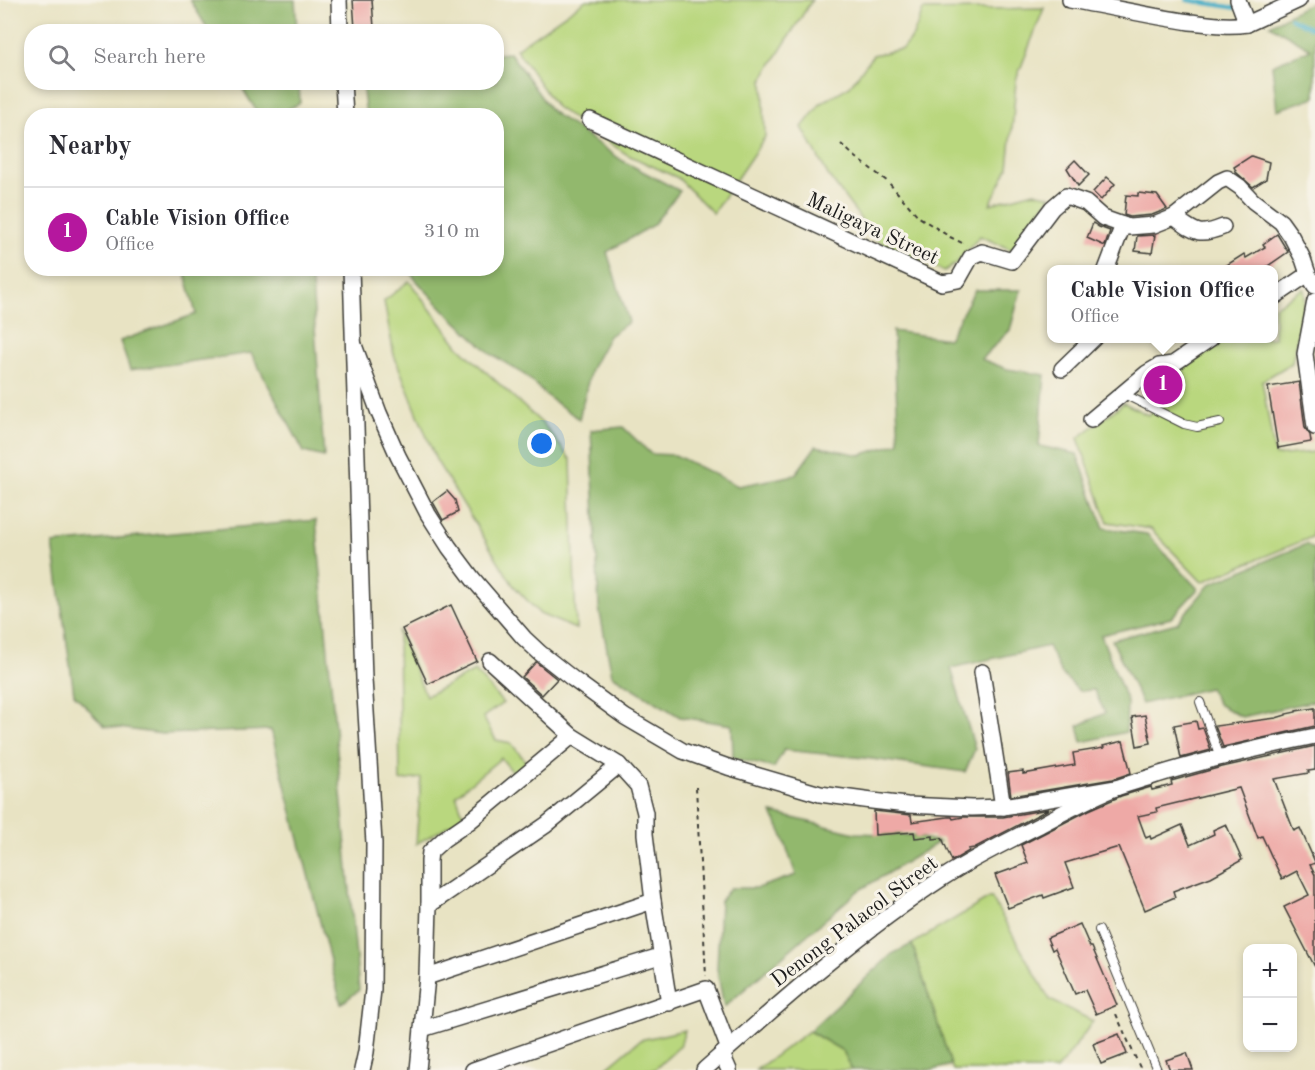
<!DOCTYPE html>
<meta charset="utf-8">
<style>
body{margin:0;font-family:"Old Standard TT",serif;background:#f2f2f3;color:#2b2b33}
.controls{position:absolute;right:18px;bottom:18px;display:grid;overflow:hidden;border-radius:12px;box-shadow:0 3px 9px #0003}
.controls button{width:54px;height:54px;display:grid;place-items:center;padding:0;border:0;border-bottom:2px solid #e1e1e2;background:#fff;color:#2b2b33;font:30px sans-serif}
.you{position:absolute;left:542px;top:444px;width:21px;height:21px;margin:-15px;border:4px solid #fff;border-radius:50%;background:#1a73e8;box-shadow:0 0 0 9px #1a73e833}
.badge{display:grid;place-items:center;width:39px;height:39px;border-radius:50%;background:#b5179e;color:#fff;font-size:20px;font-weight:700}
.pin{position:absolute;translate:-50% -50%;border:3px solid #fff;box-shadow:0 2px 6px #0006}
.popup{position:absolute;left:1047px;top:265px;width:231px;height:78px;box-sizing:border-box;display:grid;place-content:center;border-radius:12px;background:#fff;filter:drop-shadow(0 2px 4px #0005);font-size:20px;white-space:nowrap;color:#7c7c81}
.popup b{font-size:22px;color:#2b2b33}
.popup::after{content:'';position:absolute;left:50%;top:100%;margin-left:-12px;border:12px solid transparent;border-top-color:#fff}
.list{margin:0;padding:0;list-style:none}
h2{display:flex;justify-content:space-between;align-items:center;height:78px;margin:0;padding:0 24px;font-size:26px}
h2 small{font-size:20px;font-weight:400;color:#7c7c81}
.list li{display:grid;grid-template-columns:39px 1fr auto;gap:18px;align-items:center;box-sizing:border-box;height:90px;padding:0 24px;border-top:2px solid #e1e1e2}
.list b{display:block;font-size:22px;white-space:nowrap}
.list p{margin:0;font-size:20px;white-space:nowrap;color:#7c7c81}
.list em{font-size:20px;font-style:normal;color:#7c7c81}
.icon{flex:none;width:33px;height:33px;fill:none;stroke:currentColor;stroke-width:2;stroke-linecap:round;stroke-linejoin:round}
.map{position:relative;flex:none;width:1315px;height:1070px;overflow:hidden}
.search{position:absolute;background:#fff;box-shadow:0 3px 9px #0003;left:24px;top:24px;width:480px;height:66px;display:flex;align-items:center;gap:15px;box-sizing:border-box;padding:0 21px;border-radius:24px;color:#7c7c81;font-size:22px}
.panel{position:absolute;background:#fff;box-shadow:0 3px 9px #0003;left:24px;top:108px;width:480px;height:168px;border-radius:24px}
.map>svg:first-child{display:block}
</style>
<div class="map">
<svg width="1315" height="1070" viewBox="0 0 1315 1070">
<rect width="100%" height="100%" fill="#f7f3e8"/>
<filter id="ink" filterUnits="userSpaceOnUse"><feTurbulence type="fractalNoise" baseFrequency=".0167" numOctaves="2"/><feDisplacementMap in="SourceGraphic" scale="12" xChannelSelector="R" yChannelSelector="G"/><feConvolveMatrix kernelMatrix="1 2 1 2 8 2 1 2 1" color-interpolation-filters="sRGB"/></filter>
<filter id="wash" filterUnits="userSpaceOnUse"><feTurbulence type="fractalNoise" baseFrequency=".008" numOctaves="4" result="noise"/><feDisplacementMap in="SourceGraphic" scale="24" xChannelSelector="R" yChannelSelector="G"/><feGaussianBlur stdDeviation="1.35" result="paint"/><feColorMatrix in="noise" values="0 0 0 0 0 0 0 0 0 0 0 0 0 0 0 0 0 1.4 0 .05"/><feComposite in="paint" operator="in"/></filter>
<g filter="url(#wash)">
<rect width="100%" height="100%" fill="#e8e3c3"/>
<g fill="#b9d77e" stroke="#6a7a4d" stroke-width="1.5">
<polygon points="586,0 812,0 763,78 765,137 713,213 678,178 628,155 556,107 516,49"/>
<polygon points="1044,8 1016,80 1013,119 1008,168 990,204 1034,192 1051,196 1012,250 980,236 956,264 944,271 877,241 828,175 802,127 821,103 850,86 873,55 902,49 913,36 923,10"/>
<polygon points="409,281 459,347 545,426 571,460 576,629 540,614 513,585 436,460 394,355 384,301"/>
<polygon points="1304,288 1305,298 1292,363 1262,381 1275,456 1315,452 1315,504 1312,537 1202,582 1151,529 1108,522 1078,438 1124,403 1148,415 1186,383 1183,367 1227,339 1274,338 1274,307"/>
<polygon points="398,630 426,696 475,671 503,703 483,717 496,740 511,743 527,763 515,775 501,758 456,795 464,817 416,844 421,778 400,781"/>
<polygon points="991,897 1050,1000 1093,1021 1068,1056 1056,1070 953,1070 951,1065 912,944"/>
<polygon points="685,1030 680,1046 654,1070 604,1070 640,1040"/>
<polygon points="809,1031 843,1051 852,1070 756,1070"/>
</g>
<g fill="#92b86d" stroke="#576a44" stroke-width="1.5">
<polygon points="190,0 295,0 297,31 209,31"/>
<polygon points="1315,0 1315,97 1277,110 1272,65 1311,49 1270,25"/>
<polygon points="510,53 551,111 623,161 680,191 653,225 607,252 629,322 609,336 591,369 579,419 548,397 525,375 491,354 444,310 416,280 408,269 496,268 496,116 366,115 362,83 496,82 497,54"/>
<polygon points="239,83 299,83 300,103 277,115 259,115"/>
<polygon points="184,269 311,269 324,457 304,452 251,353 130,370 120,341 196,314"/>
<polygon points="975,290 1021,290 1010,330 981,359 1007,369 1045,375 1039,446 1077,454 1104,528 1147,534 1198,589 1171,618 1101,635 1127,702 1126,732 1082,742 1078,726 1105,713 1094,690 1079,691 1061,673 1048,646 951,668 975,749 965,772 865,758 784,750 774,768 733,758 732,725 680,717 612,675 599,608 591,430 623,427 651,454 675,455 738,486 795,475 816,446 860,455 899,443 893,331 948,339"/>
<polygon points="316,520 359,990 341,1004 271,730 162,734 105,726 74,694 53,544"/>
<polygon points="1306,544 1315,550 1315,701 1242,717 1219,705 1209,688 1142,704 1112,640 1177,623 1210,584"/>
<polygon points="772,813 855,833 910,835 939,842 858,891 724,1007 717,969 720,901 730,888 757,888 796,875 782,834"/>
<polygon points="912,944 951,1065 933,1070 852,1070 843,1051 809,1031 892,954"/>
</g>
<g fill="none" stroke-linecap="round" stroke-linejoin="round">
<g stroke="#4ab0c9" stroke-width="4">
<polyline points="1187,0 1236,8"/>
<polyline points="1290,18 1315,30"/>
</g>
</g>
<g id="blocks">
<g fill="#eea9a6">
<polygon points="353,0 372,0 374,28 355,29"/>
<polygon points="1251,156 1269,162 1266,179 1253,187 1237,173 1234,167"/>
<polygon points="1075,160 1089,175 1078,186 1067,168"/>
<polygon points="1107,177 1115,184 1101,200 1093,192"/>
<polygon points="1138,193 1157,195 1167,209 1152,215 1130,217 1124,215 1126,195 1138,196"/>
<polygon points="1093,223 1099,227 1110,231 1105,246 1087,238"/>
<polygon points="1277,234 1288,252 1262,270 1219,270 1244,254 1246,258 1265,247 1263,244"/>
<polygon points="1155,235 1152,253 1135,251 1137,236"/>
<polygon points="1162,375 1167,375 1176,384 1161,398 1149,386"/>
<polygon points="1299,382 1305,428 1310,435 1311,442 1278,448 1268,387"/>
<polygon points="447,491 455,500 458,512 443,520 433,502"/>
<polygon points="451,605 477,661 428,684 402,629"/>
<polygon points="536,662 557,679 542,695 522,677"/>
<polygon points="1315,708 1315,726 1223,747 1215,726 1276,718 1286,715 1286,714 1296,712 1296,711"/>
<polygon points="1145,715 1151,743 1137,746 1132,717"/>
<polygon points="1196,721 1198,729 1203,728 1211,750 1181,758 1174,725"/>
<polygon points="1123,741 1131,773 1113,779 1011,796 1008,773 1023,771 1023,774 1075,765 1073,753 1104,748 1103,746"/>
<polygon points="1315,746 1315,770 1308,771 1309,773 1274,779 1294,831 1300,828 1315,862 1315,863 1310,865 1315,875 1315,967 1284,907 1309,895 1297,871 1282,879 1262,836 1258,838 1239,788 1156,808 1157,812 1138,816 1146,838 1150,836 1151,839 1182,825 1190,845 1214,834 1213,830 1226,824 1242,860 1211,877 1173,891 1175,897 1145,910 1119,847 1065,863 1074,887 1044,898 1043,895 1008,908 995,875 1028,863 1021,845 1089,810 1121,796 1151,787 1152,790 1172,785 1171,781 1218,768"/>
<polygon points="1049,809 974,848 968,849 969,851 952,861 942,838 933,839 933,836 915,838 914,832 875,835 874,811 911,815 912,822 948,817 952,817 953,819 963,817 1003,817"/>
<polygon points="1080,924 1090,947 1092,947 1117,1005 1096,1014 1085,990 1075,994 1055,948 1052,950 1047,938"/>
<polygon points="1119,1034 1127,1054 1101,1064 1093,1044"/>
<polygon points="1187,1053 1193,1070 1170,1070 1166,1060"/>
</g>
</g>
</g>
<g filter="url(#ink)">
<use href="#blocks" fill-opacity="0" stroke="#3b3a35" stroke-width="1.5"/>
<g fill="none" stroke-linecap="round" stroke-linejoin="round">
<g stroke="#3b3a35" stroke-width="10">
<g id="lane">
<polyline points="1122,393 1184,424 1197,427 1220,422"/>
<polyline points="1200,702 1220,757"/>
<polyline points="1099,930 1157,1070"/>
</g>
</g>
<g stroke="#3b3a35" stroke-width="18">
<g id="street">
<polyline points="339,0 340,32"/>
<path d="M1070,0c40,7 80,16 120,22 19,2 38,5 57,2"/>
<polyline points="1238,0 1247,24 1299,0"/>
<polyline points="343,82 345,116"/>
<polyline points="590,120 942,283 958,280 971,257 982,252 1012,261 1052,208 1066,196 1086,203 1103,218 1123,225 1129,227 1154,225 1174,217 1218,182 1227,178 1240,187 1253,201 1281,222 1291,236 1303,259 1308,274 1315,286"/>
<path d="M1174,217c21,15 24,20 49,10"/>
<polyline points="351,268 364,679 374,843 373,990 366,1052 362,1070"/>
<polyline points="1106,270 1123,225"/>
<polyline points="1274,297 1308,274"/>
<polyline points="1315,301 1305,354 1315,427"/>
<polyline points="354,345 379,413 398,456 428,514 449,547 473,579 524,638 540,653 573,679 625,717 683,751 728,767 820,794 872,801 907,805 972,808 1003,807 1116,788"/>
<polyline points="1062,369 1094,338"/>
<polyline points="1091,420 1147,373 1159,366 1173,364 1211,338"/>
<polyline points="490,661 572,736 619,765 638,786 645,813 645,834 653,901 669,1003"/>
<polyline points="982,672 1003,807"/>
<polyline points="429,905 546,825 619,765"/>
<polyline points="427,977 653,901"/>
<polyline points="422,1029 660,956"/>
<polyline points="722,1054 729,1070"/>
<polyline points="418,1070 427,977 429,905 429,861 430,852 444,839 470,821 572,736"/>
<polyline points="473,1070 706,989 728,1047"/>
<path d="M704,1070c77,-68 154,-137 240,-193 31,-20 64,-36 96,-52 24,-13 48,-26 73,-36 14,-5 29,-9 44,-14 52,-16 105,-28 158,-39"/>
</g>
</g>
<g stroke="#3b3a35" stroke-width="2" stroke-dasharray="4.5 4.5" stroke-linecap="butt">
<polyline points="841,144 853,155 888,182 919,217 950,237 966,245"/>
<polyline points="696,787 706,976"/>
<polyline points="1116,1014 1141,1070"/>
</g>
<use href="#lane" stroke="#fff" stroke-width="8"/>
<use href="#street" stroke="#fff" stroke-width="15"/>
</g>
</g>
<g text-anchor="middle" stroke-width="6" stroke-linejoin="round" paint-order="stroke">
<g font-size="21" fill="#1c1c1c" stroke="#f7f3e8">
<text transform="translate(873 228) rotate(25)" y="7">Maligaya Street</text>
<text transform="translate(854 921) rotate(-37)" y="7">Denong Palacol Street</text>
</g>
</g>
</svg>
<div class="controls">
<button>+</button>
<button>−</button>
</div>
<div class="you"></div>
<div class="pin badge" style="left:1163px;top:385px">1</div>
<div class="popup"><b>Cable Vision Office</b>Office</div>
<div class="search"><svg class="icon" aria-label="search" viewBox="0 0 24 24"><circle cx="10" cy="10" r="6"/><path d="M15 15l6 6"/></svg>Search here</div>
<section class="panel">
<h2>Nearby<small></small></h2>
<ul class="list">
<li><span class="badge">1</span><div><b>Cable Vision Office</b><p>Office</p></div><em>310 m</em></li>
</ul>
</section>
</div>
